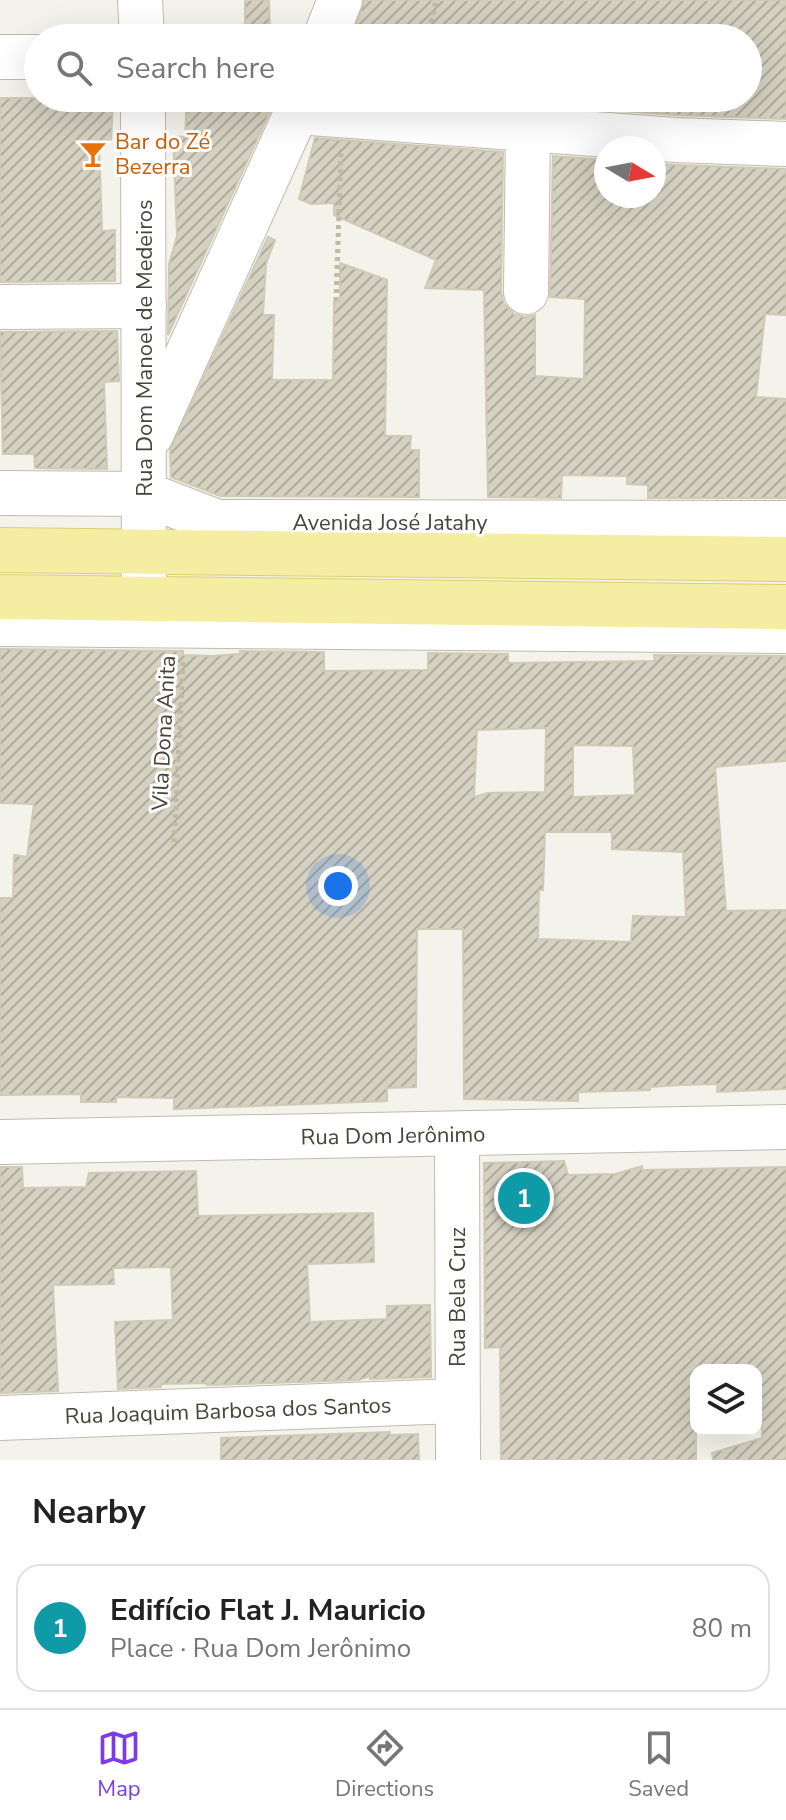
<!DOCTYPE html>
<meta charset="utf-8">
<style>
body{margin:0;font-family:"Nunito Sans",sans-serif;background:#f6f6f6;color:#222}
.controls{position:absolute;right:24px;bottom:24px;display:grid;overflow:hidden;border-radius:16px;box-shadow:0 8px 32px #0002}
.controls button{width:72px;height:72px;display:grid;place-items:center;padding:0;border:0;border-bottom:2px solid #e0e0e0;background:#fff;color:#222;font:40px sans-serif}
.compass{position:absolute;left:594px;top:136px;width:72px;height:72px;border-radius:50%;background:#fff;box-shadow:0 8px 32px #0002;rotate:100deg}
.you{position:absolute;left:338px;top:886px;width:28px;height:28px;margin:-20px;border:6px solid #fff;border-radius:50%;background:#1a73e8;box-shadow:0 0 0 12px #1a73e833}
.badge{display:grid;place-items:center;width:52px;height:52px;border-radius:50%;background:#7c3aed;color:#fff;font-size:26px;font-weight:700}
.pin{position:absolute;translate:-50% -50%;border:4px solid #fff;box-shadow:0 2px 8px #0006}
.list{margin:0;padding:0;list-style:none}
h2{display:flex;justify-content:space-between;align-items:center;height:104px;margin:0;padding:0 32px;font-size:34px}
h2 small{font-size:26px;font-weight:400;color:#767676}
.list li{display:grid;grid-template-columns:52px 1fr auto;gap:24px;align-items:center;box-sizing:border-box;height:128px;margin:0 16px 16px;padding:0 16px;border:2px solid #e0e0e0;border-radius:24px}
.list b{display:block;font-size:30px;white-space:nowrap}
.list p{margin:0;font-size:26px;white-space:nowrap;color:#767676}
.list em{font-size:26px;font-style:normal;color:#767676}
.icon{flex:none;width:44px;height:44px;fill:none;stroke:currentColor;stroke-width:2;stroke-linecap:round;stroke-linejoin:round}
.map{position:relative;flex:none;width:786px;height:1460px;overflow:hidden}
.search{position:absolute;background:#fff;box-shadow:0 8px 32px #0002;left:24px;right:24px;top:24px;height:88px;display:flex;align-items:center;gap:20px;box-sizing:border-box;padding:0 28px;border-radius:44px;color:#767676;font-size:30px}
.sheet{height:248px;background:#fff}
nav{display:flex;justify-content:space-around;align-items:center;box-sizing:border-box;height:112px;border-top:2px solid #e0e0e0;background:#fff;font-size:22px;color:#767676}
nav a{display:grid;justify-items:center;gap:4px}
nav .on{color:#7c3aed}
.map>svg:first-child{display:block}
</style>
<div class="map">
<svg width="786" height="1460" viewBox="0 0 786 1460">
<defs>
<pattern id="building-hatch" width="6" height="6" patternUnits="userSpaceOnUse" patternTransform="scale(2)"><rect width="6" height="6" fill="#d5d1c1"/><path d="M-1 1l2-2M0 6l6-6M5 7l2-2" fill="none" stroke="#afab9e"/></pattern>
</defs>
<rect width="100%" height="100%" fill="#f4f3eb"/>
<g fill="url(#building-hatch)" stroke="#cfcab5" stroke-width="2" fill-rule="evenodd">
<polygon points="245,0 269,0 270,31 245,31"/>
<polygon points="364,0 786,0 786,119 676,115 446,98 748,98 748,38 352,38"/>
<polygon points="0,98 110,98 110,102 113,102 111,140 99,141 102,231 115,230 115,281 0,282"/>
<polygon points="187,98 276,98 168,335 169,264 177,236 173,136 185,137"/>
<polygon points="315,138 503,152 501,292 504,304 514,314 525,317 535,315 535,376 584,379 585,299 550,297 553,156 606,160 606,196 654,196 654,164 786,169 786,315 765,314 756,397 786,399 786,498 648,498 648,485 627,484 627,476 562,475 561,498 488,497 484,290 425,288 436,260 334,215 334,203 311,204 299,199"/>
<polygon points="268,237 275,240 266,264 263,315 274,315 272,380 333,380 334,302 340,302 340,263 387,280 385,436 411,436 410,450 419,450 419,497 220,496 171,477 170,450"/>
<polygon points="117,331 119,381 104,382 107,469 35,468 34,454 3,454 0,332"/>
<path d="M0,649l183,2v4l29,1 28,-2v-3l84,1v19l104,-1v-17l80,1v9l147,-2 -1,-6 132,1v105l-71,6 11,144 60,-1v179l-69,3 1,-8 -37,1 -31,2v3l-72,2v9l-114,-2 -1,-170h-46l-1,158 -29,1v13l-213,8v-11l-58,-1v5h-35v-8l-81,1v-197h13l1,-43 13,2 7,-53 -34,-1zM546,728l-1,64 -57,1 -14,4 3,-67zM573,745l60,1 2,49 -62,2zM545,832h67v17l71,3 3,65 -53,-1 -2,26 -93,-3 1,-49h4z"/>
<polygon points="564,1161 568,1175 615,1174 642,1166 642,1170 786,1167 786,1460 713,1460 712,1453 762,1438 761,1370 696,1370 696,1460 501,1460 500,1347 485,1348 484,1163"/>
<polygon points="0,1167 22,1167 23,1188 86,1187 89,1173 196,1171 198,1216 373,1213 374,1262 307,1264 310,1322 387,1319 387,1306 430,1305 431,1377 370,1379 370,1376 359,1380 207,1385 206,1383 161,1384 161,1387 118,1389 115,1322 173,1320 171,1267 113,1268 114,1284 53,1285 58,1391 0,1393"/>
<polygon points="390,1432 390,1435 418,1434 419,1460 221,1460 221,1438"/>
</g>
<g fill="none" stroke-linecap="round" stroke-linejoin="round">
<g stroke="#bfbcae" stroke-width="46">
<g id="minor">
<polyline points="140,0 142,38"/>
<polyline points="325,38 340,0"/>
<polyline points="0,57 38,57"/>
<polyline points="143,98 144,599"/>
<polyline points="297,112 675,140 786,144"/>
<polyline points="526,292 528,129"/>
<polyline points="0,307 144,306"/>
<polyline points="151,435 303,98"/>
<polyline points="0,493 145,494 217,522 786,523"/>
<polyline points="0,624 786,631"/>
<polyline points="457,1134 458,1460"/>
<polyline points="0,1142 786,1127"/>
<polyline points="0,1418 456,1401"/>
</g>
</g>
<g stroke="#dacf73" stroke-width="46">
<g id="major">
<polyline points="0,550 786,559"/>
<polyline points="0,597 786,607"/>
</g>
</g>
<g stroke="#bfbaa0" stroke-width="5" stroke-dasharray="4 4" stroke-linecap="butt">
<polyline points="428,38 436,0"/>
<polyline points="336,301 341,152"/>
<polyline points="174,842 183,662"/>
</g>
<use href="#minor" stroke="#fff" stroke-width="44"/>
<use href="#major" stroke="#f5eea2" stroke-width="44"/>
</g>
<defs>
<g id="bar-bare" transform="scale(2.16)"><path d="M-6-5H6L.8 .8V4.5H3.5V6h-7V4.5H-.8V.8Z" fill="#e8710a" stroke="#fff" stroke-width="2.5" paint-order="stroke"/></g>
</defs>
<g fill-rule="evenodd">
<use href="#bar-bare" x="93" y="154"/>
</g>
<g text-anchor="middle" stroke-width="6" stroke-linejoin="round" paint-order="stroke">
<g font-size="22" fill="#c56008" stroke="#fff" text-anchor="start">
<text x="115" y="149">Bar do Zé<tspan x="115" dy="25">Bezerra</tspan></text>
</g>
<g font-size="22" fill="#474539" stroke="#fff">
<text transform="translate(144 348) rotate(-90)" y="8">Rua Dom Manoel de Medeiros</text>
<text x="390" y="530">Avenida José Jatahy</text>
<text transform="translate(163 733) rotate(-87)" y="8">Vila Dona Anita</text>
<text transform="translate(393 1135) rotate(-1)" y="8">Rua Dom Jerônimo</text>
<text transform="translate(457 1297) rotate(-90)" y="8">Rua Bela Cruz</text>
<text transform="translate(228 1410) rotate(-2)" y="8">Rua Joaquim Barbosa dos Santos</text>
</g>
</g>
</svg>
<div class="controls">
<button><svg class="icon" aria-label="layers" viewBox="0 0 24 24"><path d="M12 4l9 5-9 5-9-5zM3 14l9 5 9-5"/></svg></button>
</div>
<svg class="compass" viewBox="-18 -18 36 36"><path d="M0-13l5 13h-10z" fill="#e53935"/><path d="M0 13l5-13h-10z" fill="#767676"/></svg>
<div class="you"></div>
<div class="pin badge" style="left:524px;top:1198px;background:#0f9aa8">1</div>
<div class="search"><svg class="icon" aria-label="search" viewBox="0 0 24 24"><circle cx="10" cy="10" r="6"/><path d="M15 15l6 6"/></svg>Search here</div>
</div>
<section class="sheet">
<h2>Nearby<small></small></h2>
<ul class="list">
<li><span class="badge" style="background:#0f9aa8">1</span><div><b>Edifício Flat J. Mauricio</b><p>Place · Rua Dom Jerônimo</p></div><em>80 m</em></li>
</ul>
</section>
<nav>
<a class="on"><svg class="icon" aria-label="map" viewBox="0 0 24 24"><path d="M3 6l6-2 6 2 6-2v14l-6 2-6-2-6 2zM9 4v14M15 6v14"/></svg>Map</a>
<a><svg class="icon" aria-label="directions" viewBox="0 0 24 24"><path d="M12 3l9 9-9 9-9-9zM9 14v-3h6M13 9l2 2-2 2"/></svg>Directions</a>
<a><svg class="icon" aria-label="saved" viewBox="0 0 24 24"><path d="M7 4h10v16l-5-4-5 4z"/></svg>Saved</a>
</nav>
